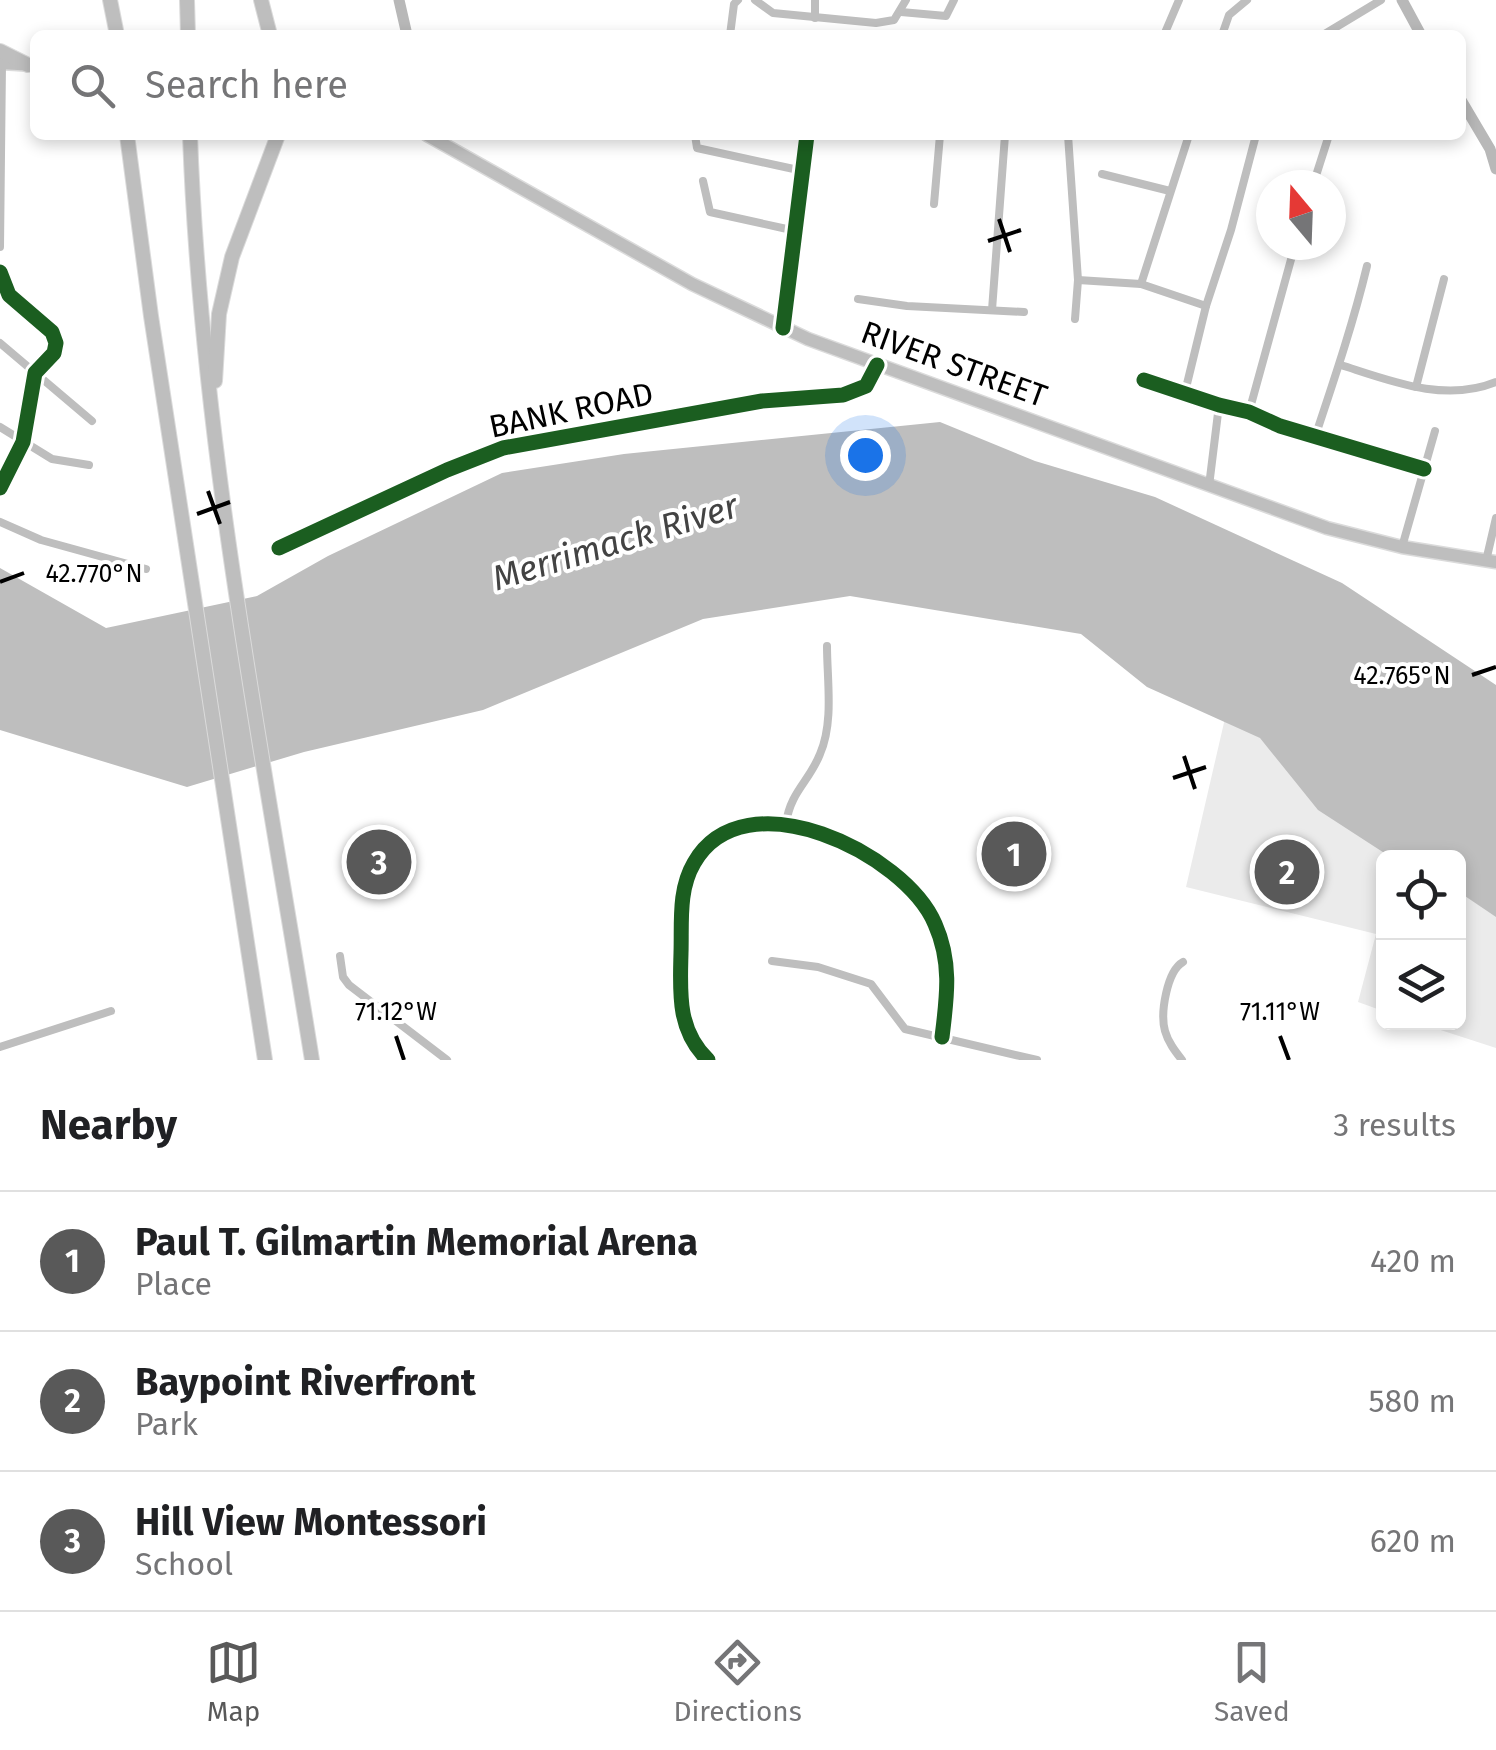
<!DOCTYPE html>
<meta charset="utf-8">
<style>
body{margin:0;font-family:"Fira Sans",sans-serif;background:#f6f6f6;color:#202124}
.controls{position:absolute;right:30px;bottom:30px;display:grid;overflow:hidden;border-radius:15px;box-shadow:0 5px 15px #0003}
.controls button{width:90px;height:90px;display:grid;place-items:center;padding:0;border:0;border-bottom:2px solid #e0e0e0;background:#fff;color:#202124;font:50px sans-serif}
.compass{position:absolute;left:1256px;top:170px;width:90px;height:90px;border-radius:50%;background:#fff;box-shadow:0 5px 15px #0003;rotate:341deg}
.you{position:absolute;left:865px;top:455px;width:35px;height:35px;margin:-25px;border:8px solid #fff;border-radius:50%;background:#1a73e8;box-shadow:0 0 0 15px #1a73e833}
.badge{display:grid;place-items:center;width:65px;height:65px;border-radius:50%;background:#595959;color:#fff;font-size:32px;font-weight:700}
.pin{position:absolute;translate:-50% -50%;border:5px solid #fff;box-shadow:0 2px 10px #0006}
.list{margin:0;padding:0;list-style:none}
h2{display:flex;justify-content:space-between;align-items:center;height:130px;margin:0;padding:0 40px;font-size:42px}
h2 small{font-size:32px;font-weight:400;color:#757577}
.list li{display:grid;grid-template-columns:65px 1fr auto;gap:30px;align-items:center;box-sizing:border-box;height:140px;padding:0 40px;border-top:2px solid #e0e0e0}
.list b{display:block;font-size:38px;white-space:nowrap}
.list p{margin:0;font-size:32px;white-space:nowrap;color:#757577}
.list em{font-size:32px;font-style:normal;color:#757577}
.icon{flex:none;width:55px;height:55px;fill:none;stroke:currentColor;stroke-width:2;stroke-linecap:round;stroke-linejoin:round}
.map{position:relative;flex:none;width:1496px;height:1060px;overflow:hidden}
.search{position:absolute;background:#fff;box-shadow:0 5px 15px #0003;left:30px;right:30px;top:30px;height:110px;display:flex;align-items:center;gap:25px;box-sizing:border-box;padding:0 35px;border-radius:15px;color:#757577;font-size:38px}
.sheet{height:550px;background:#fff}
nav{display:flex;justify-content:space-around;align-items:center;box-sizing:border-box;height:140px;border-top:2px solid #e0e0e0;background:#fff;font-size:28px;color:#757577}
nav a{display:grid;justify-items:center;gap:5px}
nav .on{color:#595959}
.map>svg:first-child{display:block}
</style>
<div class="map">
<svg width="1496" height="1060" viewBox="0 0 1496 1060">
<rect width="100%" height="100%" fill="#fff"/>
<g fill="#ebebeb">
<polygon points="1226,714 1266,732 1421,857 1384,858 1383,1011 1358,1002 1376,934 1186,887"/>
<polygon points="1459,883 1496,909 1496,1048 1419,1023 1458,1022"/>
</g>
<polygon fill="#bebebe" points="940,422 1035,461 1155,497 1342,583 1496,685 1496,917 1459,892 1458,858 1392,858 1318,810 1260,738 1147,687 1081,634 850,596 703,619 483,710 304,752 187,787 0,730 0,568 106,628 257,596 328,556 502,473 624,454"/>
<g fill="none" stroke-linecap="round" stroke-linejoin="round">
<g stroke="#dbdbdb" stroke-width="15">
<g id="primary">
<polyline points="0,63 35,65"/>
<polyline points="427,135 692,284 808,339 1327,528 1402,547 1496,562"/>
</g>
</g>
<g stroke="#dbdbdb" stroke-width="16">
<g id="highway">
<polyline points="110,0 117,35"/>
<polyline points="187,0 188,35"/>
<polyline points="261,0 270,35"/>
<polyline points="0,51 28,65"/>
<polyline points="127,135 151,316 265,1060"/>
<path d="M190,135c11,311 73,618 122,925"/>
<polyline points="215,381 219,314 232,257 278,135"/>
</g>
</g>
<g stroke="#bebebe" stroke-width="8">
<polyline points="755,0 773,13 876,23 894,20 906,0"/>
<polyline points="901,12 946,16 954,0"/>
<polyline points="815,18 815,0"/>
<polyline points="730,35 734,4 738,0"/>
<polyline points="1164,35 1179,0"/>
<polyline points="1222,35 1229,15 1247,0"/>
<polyline points="1323,35 1381,0"/>
<polyline points="695,135 697,148 803,171"/>
<polyline points="1068,135 1078,280 1075,319"/>
<polyline points="1102,174 1170,191"/>
<polyline points="703,181 710,212 796,231"/>
<polyline points="1313,185 1329,135"/>
<polyline points="934,204 940,135"/>
<polyline points="0,247 2,63"/>
<polyline points="0,272 9,295 52,332 56,343 54,353 35,373 23,442 0,488"/>
<polyline points="1078,280 1141,284 1206,306"/>
<polyline points="1141,284 1189,135"/>
<polyline points="858,299 907,306 1024,312"/>
<polyline points="992,310 1005,135"/>
<polyline points="783,328 807,135"/>
<polyline points="0,343 92,421"/>
<path d="M1341,365c50,16 104,38 155,17"/>
<polyline points="1144,380 1219,405 1249,412 1280,426 1424,469"/>
<polyline points="1416,387 1444,279"/>
<polyline points="1185,392 1206,306 1231,230 1256,135"/>
<polyline points="1249,412 1295,245"/>
<polyline points="0,427 52,459 89,465"/>
<path d="M1315,437c19,-57 38,-113 52,-171"/>
<polyline points="1209,486 1219,405"/>
<polyline points="0,522 41,540 146,569"/>
<polyline points="1402,547 1435,431"/>
<polyline points="279,548 447,470 503,448 762,401 843,395 866,386 877,365"/>
<polyline points="1486,561 1496,518"/>
<path d="M786,823c5,-32 23,-41 34,-69 14,-32 7,-74 7,-108"/>
<polyline points="340,956 343,977 349,985 447,1060"/>
<polyline points="772,961 818,967 871,984 905,1029 1037,1060"/>
<polyline points="0,1047 111,1011"/>
<path d="M708,1060c-31,-30 -28,-67 -27,-107 1,-30 -3,-63 13,-90 50,-88 211,-10 241,61 17,38 12,73 7,113"/>
<path d="M1182,1060c-7,-9 -14,-18 -17,-29 -5,-18 2,-60 18,-69"/>
</g>
<g stroke="#b8b8b8" stroke-width="11">
<polyline points="399,0 407,35"/>
<polyline points="1402,0 1421,35"/>
<polyline points="1461,100 1490,149 1496,169"/>
</g>
<use href="#primary" stroke="#bebebe" stroke-width="12"/>
<use href="#highway" stroke="#bebebe" stroke-width="14"/>
<g stroke="#fff" stroke-width="21">
<g id="cycleway">
<polyline points="0,272 9,295 52,332 56,343 54,353 35,373 23,442 0,488"/>
<polyline points="783,328 807,135"/>
<polyline points="1144,380 1219,405 1249,412 1280,426 1424,469"/>
<polyline points="279,548 447,470 503,448 762,401 843,395 866,386 877,365"/>
<path d="M708,1060c-31,-30 -28,-67 -27,-107 1,-30 -3,-63 13,-90 50,-88 211,-10 241,61 17,38 12,73 7,113"/>
</g>
</g>
<use href="#cycleway" stroke="#1b5e20" stroke-width="15"/>
</g>
<path fill="none" stroke="#000" stroke-width="4" d="M999,219l11,33M988,241l33,-11M208,491l12,33M197,514l33,-12M0,582l24,-9M1472,675l24,-8M1184,756l11,33M1173,778l33,-11M396,1036l8,24M1280,1036l9,24"/>
<g text-anchor="middle" stroke-width="8" stroke-linejoin="round" paint-order="stroke">
<g font-size="32" fill="#000" stroke="#fff">
<text transform="translate(954 364) rotate(20)" y="11">RIVER STREET</text>
<text transform="translate(571 410) rotate(-12)" y="11">BANK ROAD</text>
</g>
<g font-size="35" font-style="italic" fill="#434343" stroke="#fff">
<text transform="translate(615 542) rotate(-17)" y="12">Merrimack River</text>
</g>
</g>
<g font-size="25" text-anchor="middle" fill="#000" stroke="#fff" stroke-width="8" stroke-linejoin="round" paint-order="stroke">
<text x="94" y="582">42.770°N</text>
<text x="1402" y="684">42.765°N</text>
<text x="396" y="1020">71.12°W</text>
<text x="1280" y="1020">71.11°W</text>
</g>
</svg>
<div class="controls">
<button><svg class="icon" aria-label="locate" viewBox="0 0 24 24"><circle cx="12" cy="12" r="6"/><path d="M12 2v4M12 18v4M2 12h4M18 12h4"/></svg></button>
<button><svg class="icon" aria-label="layers" viewBox="0 0 24 24"><path d="M12 4l9 5-9 5-9-5zM3 14l9 5 9-5"/></svg></button>
</div>
<svg class="compass" viewBox="-18 -18 36 36"><path d="M0-13l5 13h-10z" fill="#e53935"/><path d="M0 13l5-13h-10z" fill="#757577"/></svg>
<div class="you"></div>
<div class="pin badge" style="left:1014px;top:854px">1</div>
<div class="pin badge" style="left:1287px;top:872px">2</div>
<div class="pin badge" style="left:379px;top:862px">3</div>
<div class="search"><svg class="icon" aria-label="search" viewBox="0 0 24 24"><circle cx="10" cy="10" r="6"/><path d="M15 15l6 6"/></svg>Search here</div>
</div>
<section class="sheet">
<h2>Nearby<small>3 results</small></h2>
<ul class="list">
<li><span class="badge">1</span><div><b>Paul T. Gilmartin Memorial Arena</b><p>Place</p></div><em>420 m</em></li>
<li><span class="badge">2</span><div><b>Baypoint Riverfront</b><p>Park</p></div><em>580 m</em></li>
<li><span class="badge">3</span><div><b>Hill View Montessori</b><p>School</p></div><em>620 m</em></li>
</ul>
</section>
<nav>
<a class="on"><svg class="icon" aria-label="map" viewBox="0 0 24 24"><path d="M3 6l6-2 6 2 6-2v14l-6 2-6-2-6 2zM9 4v14M15 6v14"/></svg>Map</a>
<a><svg class="icon" aria-label="directions" viewBox="0 0 24 24"><path d="M12 3l9 9-9 9-9-9zM9 14v-3h6M13 9l2 2-2 2"/></svg>Directions</a>
<a><svg class="icon" aria-label="saved" viewBox="0 0 24 24"><path d="M7 4h10v16l-5-4-5 4z"/></svg>Saved</a>
</nav>
